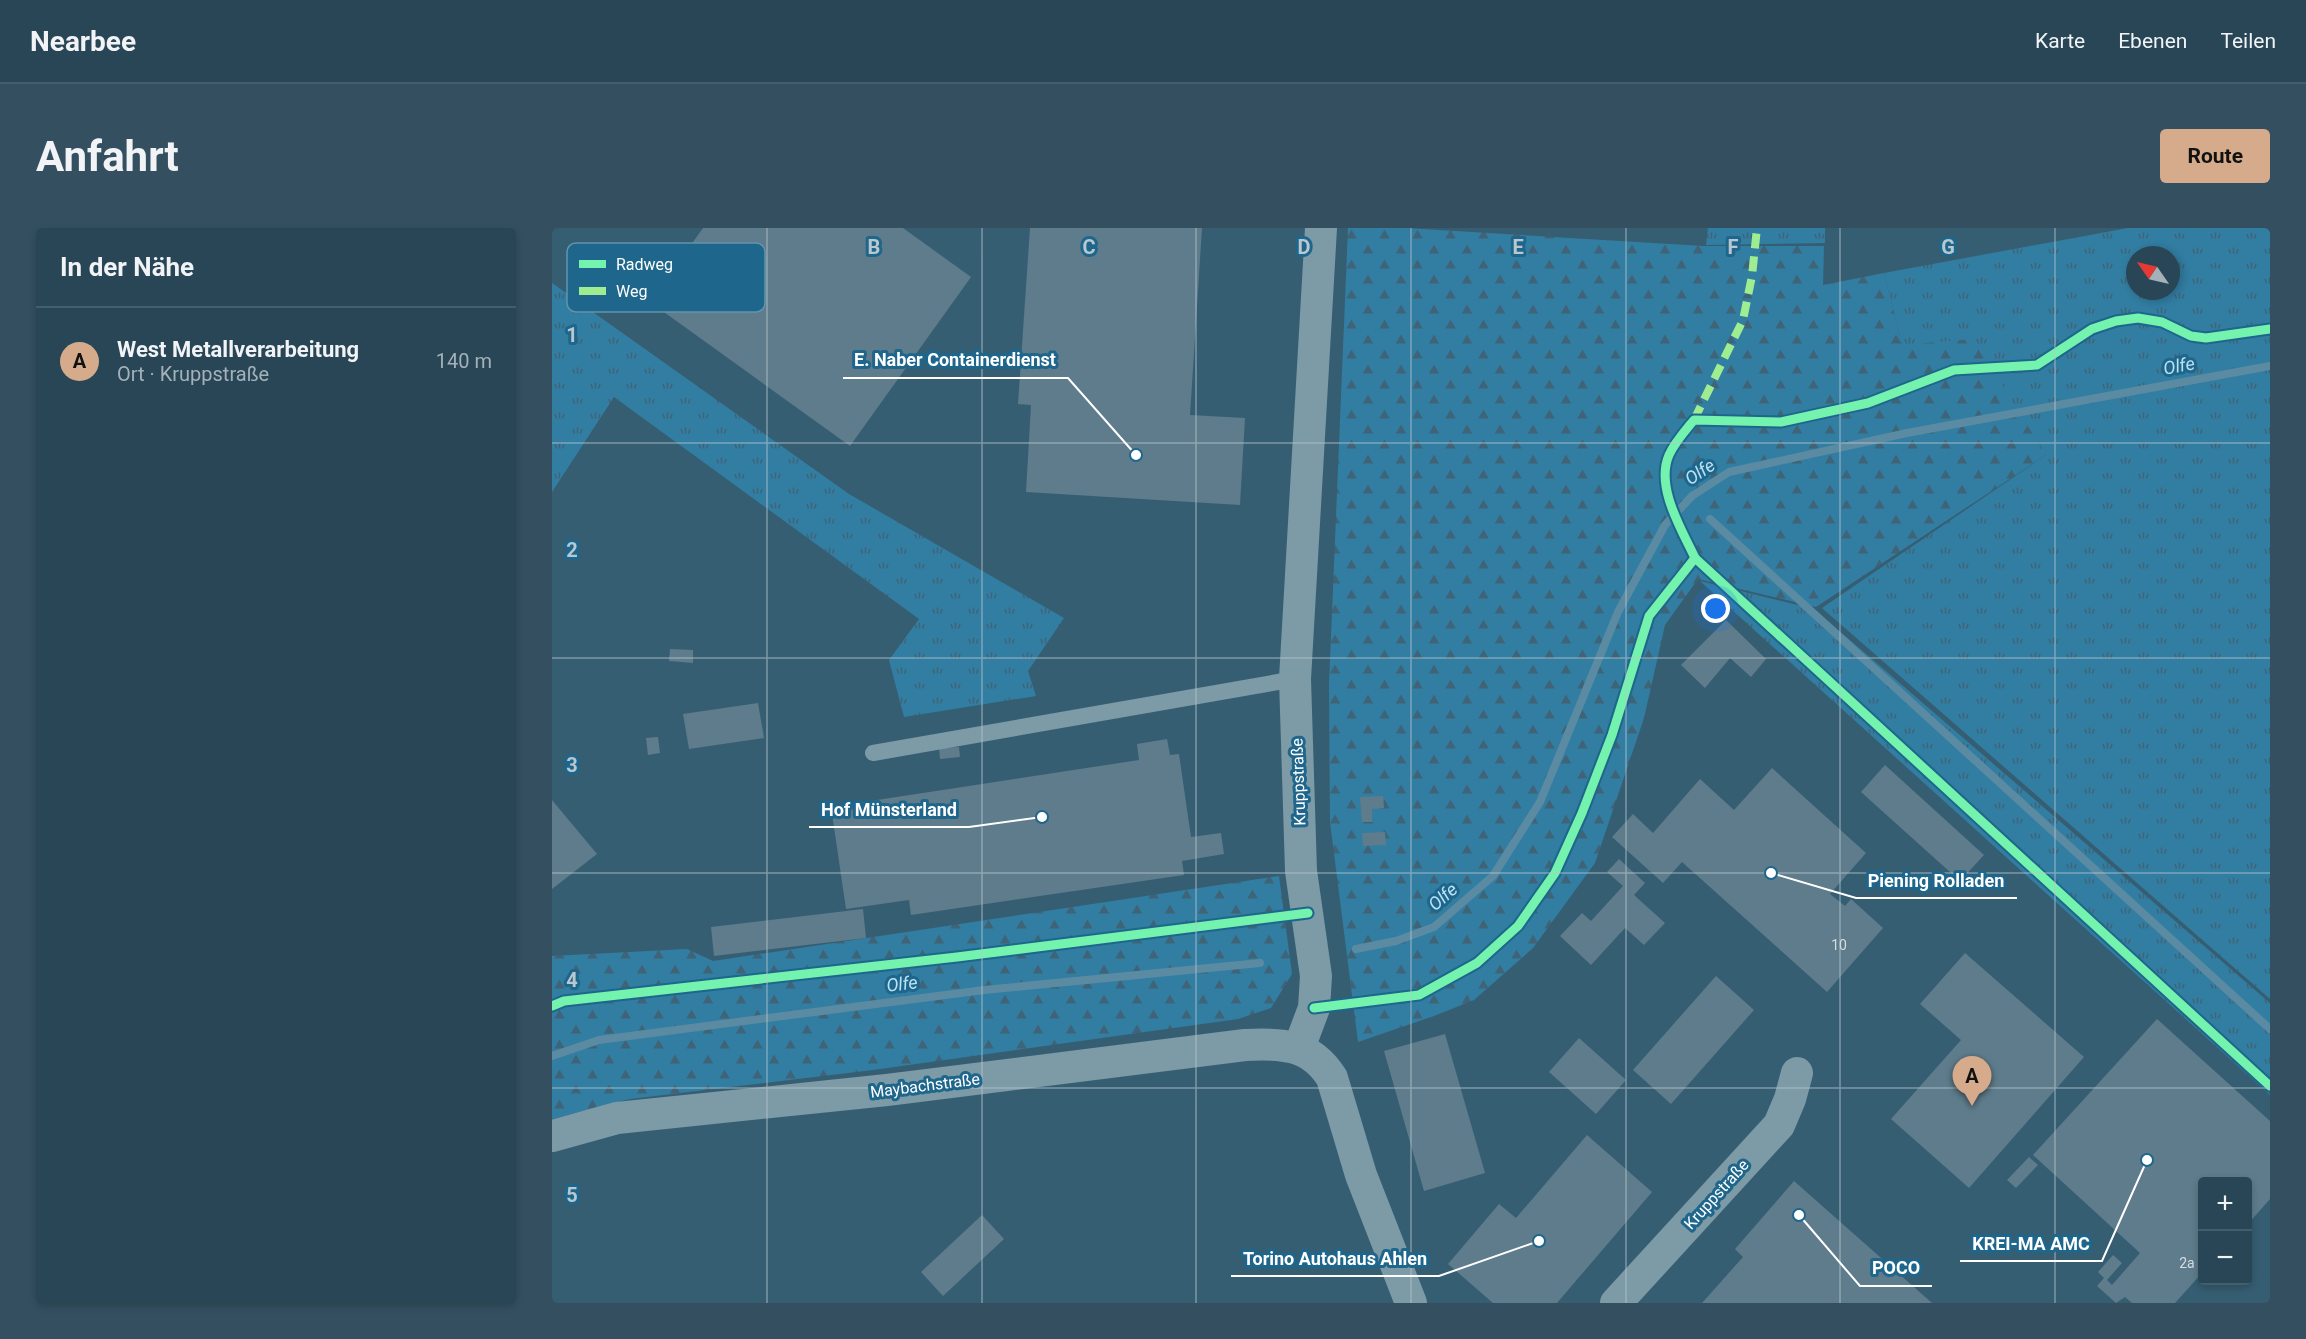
<!DOCTYPE html>
<html lang="de">
<meta charset="utf-8">
<style>
body{margin:0;font-family:Roboto,sans-serif;background:#345060;color:#f1f3f6}
.controls{position:absolute;right:18px;bottom:18px;display:grid;overflow:hidden;border-radius:6px;box-shadow:0 3px 9px #0003}
.controls button{width:54px;height:54px;display:grid;place-items:center;padding:0;border:0;border-bottom:2px solid #445e6c;background:#284656;color:#f1f3f6;font:30px sans-serif}
.compass{position:absolute;left:1574px;top:18px;width:54px;height:54px;border-radius:50%;background:#284656;box-shadow:0 3px 9px #0003;rotate:304deg}
.you{position:absolute;left:1164px;top:381px;width:21px;height:21px;margin:-15px;border:4px solid #fff;border-radius:50%;background:#1a73e8;box-shadow:0 0 0 9px #1a73e833}
.badge{display:grid;place-items:center;width:39px;height:39px;border-radius:50%;background:#d6ab8b;color:#111;font-size:20px;font-weight:700}
.pin{position:absolute;translate:-50% -50px;filter:drop-shadow(0 2px 3px #0008)}
.pin::after{content:'';position:absolute;top:32px;width:21px;height:18px;background:inherit;clip-path:polygon(0 0,100% 0,50% 100%)}
.list{margin:0;padding:0;list-style:none}
h2{display:flex;justify-content:space-between;align-items:center;height:78px;margin:0;padding:0 24px;font-size:26px}
h2 small{font-size:20px;font-weight:400;color:#a5b1b9}
.list li{display:grid;grid-template-columns:39px 1fr auto;gap:18px;align-items:center;box-sizing:border-box;height:108px;padding:0 24px;border-top:2px solid #445e6c}
.list b{display:block;font-size:22px;white-space:nowrap}
.list p{margin:0;font-size:20px;white-space:nowrap;color:#a5b1b9}
.list em{font-size:20px;font-style:normal;color:#a5b1b9}
.map{position:relative;flex:none;width:1718px;height:1075px;overflow:hidden;border-radius:6px}
header{display:flex;align-items:center;gap:36px;box-sizing:border-box;height:84px;padding:0 30px;background:#284656;border-bottom:2px solid #445e6c}
header strong{font-size:28px}
nav{display:flex;gap:33px;margin-inline-start:auto;font-size:21px}
.intro{display:flex;align-items:center;justify-content:space-between;box-sizing:border-box;height:144px;padding:0 36px}
h1{margin:0;font-size:42px}
.button{padding:15px 27px;border-radius:6px;background:#d6ab8b;color:#111;font-size:21px;font-weight:700}
main{display:flex;gap:36px;padding:0 36px}
aside{flex:1;background:#284656;border-radius:6px;box-shadow:0 3px 9px #0003}
.map>svg:first-child{display:block}
</style>
<header>
<strong>Nearbee</strong>
<nav><a>Karte</a><a>Ebenen</a><a>Teilen</a></nav>
</header>
<div class="intro"><h1>Anfahrt</h1><a class="button">Route</a></div>
<main>
<aside>
<h2>In der Nähe<small></small></h2>
<ul class="list">
<li><span class="badge">A</span><div><b>West Metallverarbeitung</b><p>Ort · Kruppstraße</p></div><em>140 m</em></li>
</ul>
</aside>
<div class="map">
<svg width="1718" height="1075" viewBox="0 0 1718 1075">
<defs>
<pattern id="grass-tufts" width="24" height="20" patternUnits="userSpaceOnUse" patternTransform="scale(1.5)"><rect width="24" height="20" fill="#327da2"/><path d="M3 7l-1-3M5 7V3M7 7l1-3M15 17l-1-3M17 17v-4M19 17l1-3" fill="none" stroke="#3f6477"/></pattern>
<pattern id="forest-firs" width="22" height="20" patternUnits="userSpaceOnUse" patternTransform="scale(1.5)"><rect width="22" height="20" fill="#327da2"/><path d="M5 1l3.5 6h-7zM16 11l3.5 6h-7z" fill="#3f6477"/></pattern>
</defs>
<rect width="100%" height="100%" fill="#365e72"/>
<g fill="url(#grass-tufts)" fill-rule="evenodd">
<polygon points="1156,0 1273,0 1273,15 1154,17"/>
<path d="M1576,0h142v771l-448,-391 224,-153 -144,-110 -18,-72zM1583,27h36v36h-36z"/>
<polygon points="0,55 297,266 512,390 476,443 484,468 352,489 337,432 367,391 62,169 0,264"/>
<polygon points="1148,353 1262,381 1718,775 1718,867"/>
</g>
<g fill="url(#forest-firs)">
<polygon points="796,0 853,0 1151,18 1272,18 1271,57 1332,45 1350,117 1421,111 1494,227 1264,379 1146,351 1113,397 1092,490 1043,635 981,720 922,772 882,788 806,814 778,594 777,457"/>
<polygon points="727,648 740,746 719,780 686,791 321,842 78,871 0,891 0,728 135,721 161,733"/>
</g>
<g fill="none" stroke-linecap="round" stroke-linejoin="round">
<g stroke="#5a8ba3" stroke-width="8">
<polyline points="1158,291 1718,801"/>
<polyline points="804,721 844,713 882,699 941,648 988,574 1066,384 1113,297 1140,268 1177,244 1355,205 1718,138"/>
<polyline points="0,828 47,812 432,762 708,735"/>
</g>
</g>
<g fill="#5e7c8b">
<polygon points="151,0 351,0 419,49 298,218 98,74"/>
<polygon points="478,0 650,0 638,187 693,190 688,277 474,264 479,177 466,176"/>
<polygon points="1174,392 1214,431 1199,449 1178,430 1153,460 1129,437"/>
<polygon points="118,421 141,422 141,435 117,433"/>
<polygon points="206,475 212,510 137,521 131,486"/>
<polygon points="106,509 108,525 96,527 94,510"/>
<polygon points="615,511 618,527 627,526 639,609 669,605 672,626 630,633 632,647 359,687 357,672 294,681 279,579 587,532 585,516"/>
<polygon points="407,519 408,529 388,531 387,520"/>
<polygon points="1333,537 1432,627 1408,653 1309,564"/>
<polygon points="1220,540 1314,625 1278,666 1293,678 1299,671 1331,700 1275,764 1130,634 1111,655 1060,609 1081,586 1101,605 1148,551 1182,582"/>
<polygon points="831,568 832,580 820,581 820,594 810,594 808,569"/>
<polygon points="0,572 45,626 0,661"/>
<polygon points="833,604 834,617 811,618 810,605"/>
<polygon points="1067,631 1093,655 1082,667 1113,695 1092,717 1073,700 1039,737 1008,708 1030,685 1039,693 1071,658 1055,644"/>
<polygon points="311,681 314,710 162,728 159,699"/>
<polygon points="1413,725 1532,829 1417,960 1339,891 1409,812 1368,776"/>
<polygon points="1164,748 1202,782 1119,876 1081,842"/>
<polygon points="1605,791 1718,893 1718,971 1696,996 1696,954 1650,954 1650,1045 1623,1075 1580,1075 1573,1069 1564,1075 1545,1058 1552,1050 1546,1044 1561,1027 1570,1035 1555,1052 1560,1057 1588,1025 1481,927"/>
<polygon points="893,806 933,945 872,963 832,823"/>
<polygon points="1027,810 1074,852 1044,886 997,844"/>
<polygon points="1035,907 1100,964 1005,1075 941,1075 896,1036 947,976 964,990"/>
<polygon points="1477,929 1486,937 1464,960 1455,952"/>
<polygon points="1242,953 1380,1075 1150,1075 1191,1029 1183,1021"/>
<polygon points="430,987 452,1011 391,1068 369,1044"/>
</g>
<g fill="none" stroke-linecap="round" stroke-linejoin="round">
<polyline stroke="#7d9aa7" stroke-width="16" points="321,525 743,451"/>
<g stroke="#7d9aa7" stroke-width="32">
<polyline points="747,820 762,780 764,748 749,643 743,451 769,0"/>
<path d="M0,908l65,-18 270,-28 358,-45c37,-2 66,-1 87,33l29,97 50,128"/>
<polyline points="1064,1075 1227,897 1238,871 1245,845"/>
</g>
<polyline stroke="#9fed91" stroke-width="8" stroke-dasharray="15 8" stroke-linecap="butt" points="1142,192 1191,92 1200,48 1205,0"/>
<g stroke="#1e668b" stroke-width="13">
<g id="cycleway">
<polyline points="1143,330 1718,858"/>
<polyline points="0,778 12,773 405,729 756,685"/>
<path d="M762,780l105,-13 58,-32 41,-37 37,-53 27,-60 30,-78 37,-119 46,-58c-13,-28 -40,-71 -26,-103 6,-13 16,-24 25,-35l87,2 87,-19 86,-33 83,-5 55,-36 24,-8 22,-3 24,4 29,14 15,2 64,-9"/>
</g>
</g>
<use href="#cycleway" stroke="#73f3ae" stroke-width="9"/>
</g>
<path fill="none" stroke="#b9c7ce" stroke-width="1.5" stroke-opacity="0.55" d="M215,0v1075M430,0v1075M644,0v1075M859,0v1075M1074,0v1075M1288,0v1075M1503,0v1075M0,215h1718M0,430h1718M0,645h1718M0,860h1718"/>
<g text-anchor="middle" stroke-width="6" stroke-linejoin="round" paint-order="stroke">
<g font-size="14" fill="#d7dee2">
<text x="1287" y="722">10</text>
<text x="1635" y="1040">2a</text>
</g>
<g font-size="16" fill="#fff" stroke="#1e668b">
<text transform="translate(746 554) rotate(-92)" y="6">Kruppstraße</text>
<text transform="translate(373 857) rotate(-7)" y="6">Maybachstraße</text>
<text transform="translate(1164 966) rotate(-48)" y="6">Kruppstraße</text>
</g>
<g font-size="18" font-style="italic" fill="#bae2f4" stroke="#1e668b">
<text transform="translate(1627 138) rotate(-10)" y="6">Olfe</text>
<text transform="translate(1148 244) rotate(-34)" y="6">Olfe</text>
<text transform="translate(891 669) rotate(-41)" y="6">Olfe</text>
<text transform="translate(350 756) rotate(-7)" y="6">Olfe</text>
</g>
</g>
<rect x="15" y="15" width="198" height="69" rx="9" fill="#1e668b" stroke="#6294ae" stroke-width="1.5"/>
<rect x="27" y="32" width="27" height="8" fill="#73f3ae"/>
<rect x="27" y="59" width="27" height="8" fill="#9fed91"/>
<g font-size="16" fill="#fff">
<text x="64" y="42">Radweg</text>
<text x="64" y="69">Weg</text>
</g>
<g font-size="20" text-anchor="middle" font-weight="bold" fill="#b9c7ce" stroke="#1e668b" stroke-width="6" stroke-linejoin="round" paint-order="stroke">
<text x="322" y="26">B</text>
<text x="537" y="26">C</text>
<text x="752" y="26">D</text>
<text x="966" y="26">E</text>
<text x="1181" y="26">F</text>
<text x="1396" y="26">G</text>
<text x="20" y="114">1</text>
<text x="20" y="329">2</text>
<text x="20" y="544">3</text>
<text x="20" y="759">4</text>
<text x="20" y="974">5</text>
</g>
<path fill="none" stroke="#fff" stroke-width="2" d="M584 227L516 150H291M490 589L417 599H257M1219 645L1304 670H1465M1595 932L1550 1033H1408M987 1013L887 1048H679M1247 987L1308 1058H1380"/>
<g fill="#fff" stroke="#1e668b" stroke-width="2">
<circle cx="584" cy="227" r="6"/>
<circle cx="490" cy="589" r="6"/>
<circle cx="1219" cy="645" r="6"/>
<circle cx="1595" cy="932" r="6"/>
<circle cx="987" cy="1013" r="6"/>
<circle cx="1247" cy="987" r="6"/>
</g>
<g font-size="18" text-anchor="middle" font-weight="bold" fill="#fff" stroke="#1e668b" stroke-width="6" stroke-linejoin="round" paint-order="stroke">
<text x="403" y="138">E. Naber Containerdienst</text>
<text x="337" y="588">Hof Münsterland</text>
<text x="1384" y="659">Piening Rolladen</text>
<text x="1479" y="1022">KREI-MA AMC</text>
<text x="783" y="1037">Torino Autohaus Ahlen</text>
<text x="1344" y="1046">POCO</text>
</g>
</svg>
<div class="controls">
<button>+</button>
<button>−</button>
</div>
<svg class="compass" viewBox="-18 -18 36 36"><path d="M0-13l5 13h-10z" fill="#e53935"/><path d="M0 13l5-13h-10z" fill="#a5b1b9"/></svg>
<div class="you"></div>
<div class="pin badge" style="left:1420px;top:878px">A</div>
</div>
</main>
